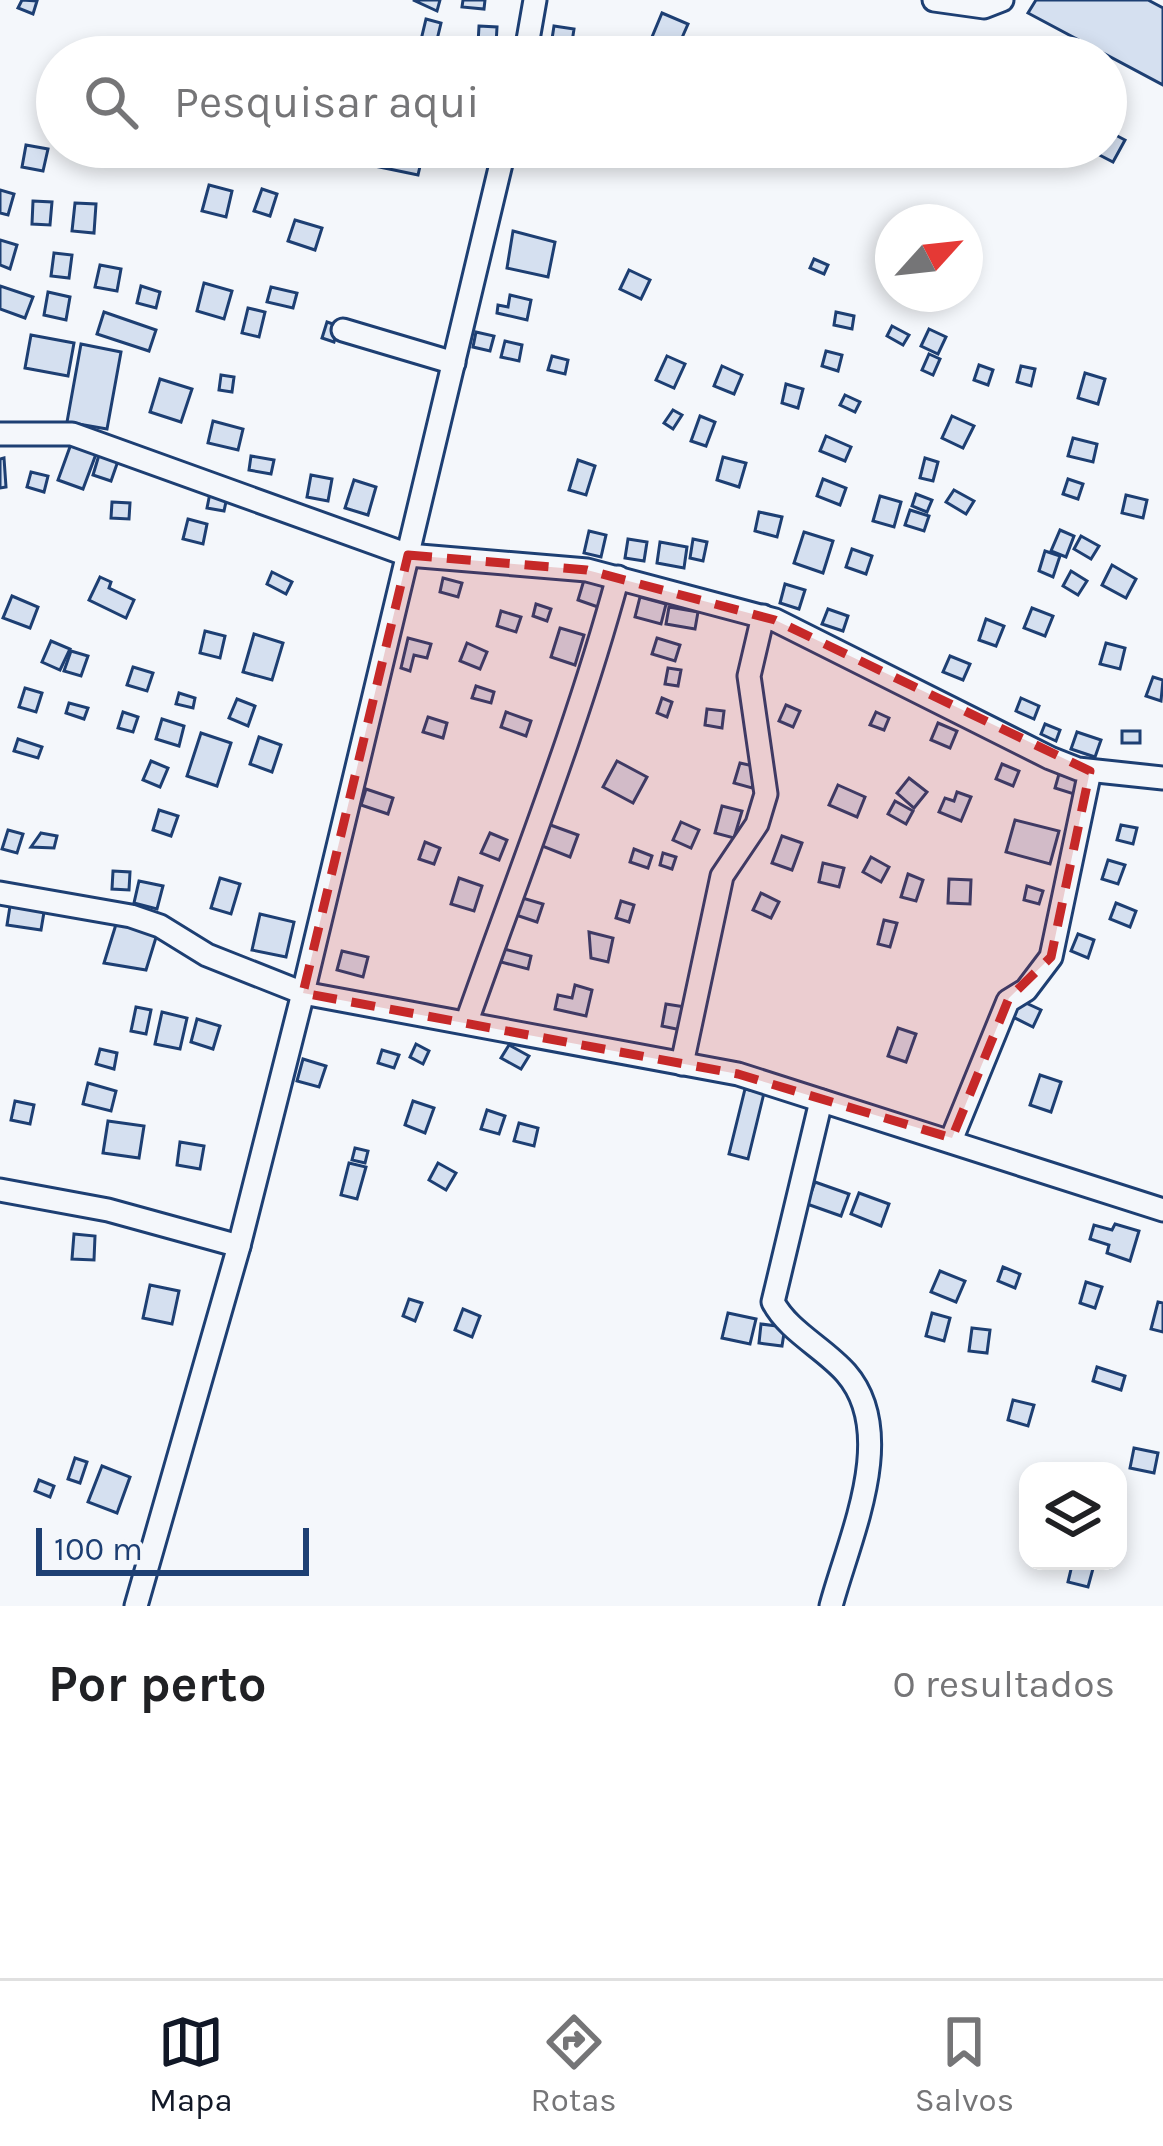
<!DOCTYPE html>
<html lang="pt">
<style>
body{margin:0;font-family:Karla,sans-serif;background:#f2f2f2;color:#202124}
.controls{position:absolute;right:36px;bottom:36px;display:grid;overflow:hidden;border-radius:24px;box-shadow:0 6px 18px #0003}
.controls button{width:108px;height:108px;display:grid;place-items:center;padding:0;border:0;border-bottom:3px solid #e0e0e0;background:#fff;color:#202124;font:60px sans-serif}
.compass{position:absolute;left:875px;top:204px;width:108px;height:108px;border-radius:50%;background:#fff;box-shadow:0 6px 18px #0003;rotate:63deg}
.scale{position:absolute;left:36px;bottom:30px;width:273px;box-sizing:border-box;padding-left:12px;border:6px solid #1d3f73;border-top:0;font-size:33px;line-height:42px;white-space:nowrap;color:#1d3f73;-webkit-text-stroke:9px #f4f7fb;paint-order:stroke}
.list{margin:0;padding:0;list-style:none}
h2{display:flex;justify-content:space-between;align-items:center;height:156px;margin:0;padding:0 48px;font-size:51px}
h2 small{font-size:39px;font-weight:400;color:#757577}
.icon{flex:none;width:66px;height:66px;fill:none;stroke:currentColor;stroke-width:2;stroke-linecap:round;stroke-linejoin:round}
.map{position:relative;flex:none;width:1163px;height:1606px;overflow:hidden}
.search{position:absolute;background:#fff;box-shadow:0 6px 18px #0003;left:36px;right:36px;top:36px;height:132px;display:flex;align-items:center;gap:30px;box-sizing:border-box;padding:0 42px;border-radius:66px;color:#757577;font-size:45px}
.sheet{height:372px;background:#fff}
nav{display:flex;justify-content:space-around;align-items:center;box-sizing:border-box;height:168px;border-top:3px solid #e0e0e0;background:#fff;font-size:33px;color:#757577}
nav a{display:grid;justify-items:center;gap:6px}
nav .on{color:#111827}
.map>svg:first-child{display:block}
</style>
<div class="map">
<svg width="1163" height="1606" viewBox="0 0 1163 1606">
<rect width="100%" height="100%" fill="#f4f7fb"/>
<g fill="#d5e0f0" stroke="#1d3f73" stroke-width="3">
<polygon points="22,0 37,1 33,14 18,8"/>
<polygon points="413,0 440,0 437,11"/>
<polygon points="463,0 485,0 484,9 462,7"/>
<polygon points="1036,0 1148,0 1163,8 1163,85 1028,13"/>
<polygon points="662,13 688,24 677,49 652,37"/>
<polygon points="426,19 441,23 436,44 421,40"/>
<polygon points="479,26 497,27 496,45 478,44"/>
<polygon points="554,26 574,29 570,55 550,52"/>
<polygon points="893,45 918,52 917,57 890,57"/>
<polygon points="1106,130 1125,140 1113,162 1084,147 1106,147"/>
<polygon points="26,145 48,149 43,171 22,167"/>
<polygon points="374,147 395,147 393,157 421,162 418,175 370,165"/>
<polygon points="452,147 481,147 478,156"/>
<polygon points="209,185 232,191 226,217 202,211"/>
<polygon points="262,189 277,194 270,216 254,211"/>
<polygon points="0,190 14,194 8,215 0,213"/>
<polygon points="33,201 52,202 50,225 32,224"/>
<polygon points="75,203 96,204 94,233 72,231"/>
<polygon points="295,220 322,228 315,250 288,241"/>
<polygon points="513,231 555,242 548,277 507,268"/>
<polygon points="0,240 17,245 10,269 0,265"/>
<polygon points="54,253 72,255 69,278 51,276"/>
<polygon points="814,259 828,265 824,274 810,268"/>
<polygon points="100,265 121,269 117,291 95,287"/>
<polygon points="629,270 650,280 641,299 620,289"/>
<polygon points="204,283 232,291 224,319 197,311"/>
<polygon points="0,286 33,297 25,318 0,309"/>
<polygon points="141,286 160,292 156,308 137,303"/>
<polygon points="271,287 297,293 293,308 267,302"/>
<polygon points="48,292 70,297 66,320 44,315"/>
<polygon points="510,295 531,300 527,320 497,313 498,305 508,307"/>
<polygon points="248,308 265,312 259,337 242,333"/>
<polygon points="104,312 156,330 149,351 97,334"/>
<polygon points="836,312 854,316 852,329 834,325"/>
<polygon points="327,322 339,326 334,342 322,338"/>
<polygon points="892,326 909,335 903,345 887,336"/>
<polygon points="929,329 946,337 938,354 921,346"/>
<polygon points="476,332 494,336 490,351 473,347"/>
<polygon points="31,335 74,343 68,376 25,368"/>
<polygon points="505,341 522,345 519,361 501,357"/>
<polygon points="81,344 121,352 107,429 67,422"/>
<polygon points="826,351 842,355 838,371 822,366"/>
<polygon points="929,354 940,359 933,375 922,370"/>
<polygon points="552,356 568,360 565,374 548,370"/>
<polygon points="667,356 685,364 674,388 656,380"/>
<polygon points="979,365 993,370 988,385 974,380"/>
<polygon points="722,366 742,375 734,394 714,386"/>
<polygon points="1021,366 1035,369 1031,386 1017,382"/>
<polygon points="1085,373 1105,379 1098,404 1078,398"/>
<polygon points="221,375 234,377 232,392 219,390"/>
<polygon points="160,379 192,389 181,422 150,412"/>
<polygon points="786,384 803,389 798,408 782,403"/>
<polygon points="845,395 860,402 855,412 840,405"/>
<polygon points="673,410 682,415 673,429 664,423"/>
<polygon points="700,416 715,422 706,446 691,441"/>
<polygon points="952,416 974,426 963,448 942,438"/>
<polygon points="213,421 243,429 238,450 208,443"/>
<polygon points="826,436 851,447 845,461 820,451"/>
<polygon points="1073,438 1097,444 1093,462 1068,456"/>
<polygon points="71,444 96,454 83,489 58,480"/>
<polygon points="99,455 118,461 111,481 93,475"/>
<polygon points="251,456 274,460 271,474 249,470"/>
<polygon points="723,457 746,463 739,487 717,480"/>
<polygon points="4,458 6,487 0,488 0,459"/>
<polygon points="925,458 938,462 933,481 920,478"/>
<polygon points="578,460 595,466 586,495 569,490"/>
<polygon points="31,472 48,476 44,492 27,487"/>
<polygon points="311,475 332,479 328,501 307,497"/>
<polygon points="823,479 846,488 840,505 817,496"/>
<polygon points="1068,479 1083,484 1078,499 1063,494"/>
<polygon points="354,480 376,487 368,515 345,508"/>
<polygon points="954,490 974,501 966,514 946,502"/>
<polygon points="210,493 227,497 224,511 207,508"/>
<polygon points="916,494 932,500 927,512 912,506"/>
<polygon points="1126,495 1147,500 1143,518 1122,513"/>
<polygon points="880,496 901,502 894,527 873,521"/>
<polygon points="112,502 130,503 129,519 111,518"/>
<polygon points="910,510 929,516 924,531 905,525"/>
<polygon points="759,512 782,517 777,537 755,531"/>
<polygon points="188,519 207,524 203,544 183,539"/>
<polygon points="1060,530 1074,536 1066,557 1051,551"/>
<polygon points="589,531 606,535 601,557 584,553"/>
<polygon points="804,532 833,541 823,573 794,563"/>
<polygon points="1081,536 1099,546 1091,559 1074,549"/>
<polygon points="628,539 647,542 644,561 625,558"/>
<polygon points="693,539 707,542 703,561 690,558"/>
<polygon points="660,542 687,547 684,568 657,563"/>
<polygon points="852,549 872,556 866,574 846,567"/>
<polygon points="1045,551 1060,556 1053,577 1039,571"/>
<polygon points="1112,565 1136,579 1126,598 1102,585"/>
<polygon points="1071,571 1087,581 1078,595 1063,586"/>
<polygon points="272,572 292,582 286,594 267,584"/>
<polygon points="100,577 111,582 109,588 134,600 126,618 89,600"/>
<polygon points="443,578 462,583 458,597 440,592"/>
<polygon points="584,580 605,587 598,607 578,600"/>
<polygon points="785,584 805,590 799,609 780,603"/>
<polygon points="12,596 38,607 30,628 3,618"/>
<polygon points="640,597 666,604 661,624 635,617"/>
<polygon points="536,604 551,609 547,621 533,616"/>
<polygon points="669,607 698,612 695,629 666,624"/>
<polygon points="1032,608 1053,616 1045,636 1024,628"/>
<polygon points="828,609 848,616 843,631 822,624"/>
<polygon points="501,611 521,617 516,632 497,626"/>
<polygon points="986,619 1004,626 996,646 979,640"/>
<polygon points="560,628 584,635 575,665 551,657"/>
<polygon points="205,631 225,636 220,658 200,653"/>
<polygon points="254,634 283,643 272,680 243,672"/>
<polygon points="408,638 431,644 427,658 414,655 410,671 401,668"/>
<polygon points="657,638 680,645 675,661 652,654"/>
<polygon points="51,641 70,649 60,670 42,662"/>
<polygon points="467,643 487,652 480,669 460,661"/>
<polygon points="1106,643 1125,648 1120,669 1100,664"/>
<polygon points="71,651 88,656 81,676 64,671"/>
<polygon points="950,656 970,664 963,680 943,672"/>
<polygon points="133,667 153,673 147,691 127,685"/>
<polygon points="668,668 681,670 678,686 665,684"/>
<polygon points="1153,677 1163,680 1161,701 1146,696"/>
<polygon points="476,686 494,692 491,703 472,698"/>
<polygon points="25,688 42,693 36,712 19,707"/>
<polygon points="179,693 195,698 193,708 176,704"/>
<polygon points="662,698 672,702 667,717 657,713"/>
<polygon points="1021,698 1039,706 1034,719 1016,711"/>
<polygon points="237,699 255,706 248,726 229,718"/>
<polygon points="69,703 88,708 84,719 66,713"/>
<polygon points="786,705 800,711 793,727 779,721"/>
<polygon points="707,709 724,711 722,728 705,725"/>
<polygon points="123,712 138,717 133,732 118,728"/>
<polygon points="506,712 531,721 526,736 501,727"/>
<polygon points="876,712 889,718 884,730 870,725"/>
<polygon points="428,717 447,723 443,738 423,732"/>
<polygon points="162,719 184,726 179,746 156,739"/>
<polygon points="938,723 957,731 950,748 931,740"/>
<polygon points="1045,724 1060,730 1056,741 1041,734"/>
<rect x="1122" y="731" width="18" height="12"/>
<polygon points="1077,732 1101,740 1095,757 1071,749"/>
<polygon points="201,733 231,743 217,786 187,776"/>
<polygon points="259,737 281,745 272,772 250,764"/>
<polygon points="18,739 42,747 38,758 14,751"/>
<polygon points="151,761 168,768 160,787 143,780"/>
<polygon points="617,761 647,777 633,803 603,787"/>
<polygon points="740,763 758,767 752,788 734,783"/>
<polygon points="1002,764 1019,771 1013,786 996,779"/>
<polygon points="1059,774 1082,782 1077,795 1055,788"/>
<polygon points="909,778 927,792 914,808 897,793"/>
<polygon points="838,785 865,797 857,817 829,805"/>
<polygon points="366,789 393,798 388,814 361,805"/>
<polygon points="957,792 971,797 961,821 939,812 945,798 954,801"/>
<polygon points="895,801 913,811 906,824 888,814"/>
<polygon points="722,806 742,811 734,838 715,833"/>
<polygon points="159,810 178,816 171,836 153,830"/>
<polygon points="1015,820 1059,831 1050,864 1006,852"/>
<polygon points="681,822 699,830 691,848 673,840"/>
<polygon points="545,823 578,835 570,857 537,844"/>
<polygon points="1121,825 1137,828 1133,844 1117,840"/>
<polygon points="8,830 23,834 17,853 2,849"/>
<polygon points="41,833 57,836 54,848 31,847"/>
<polygon points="490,833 507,840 499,860 481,853"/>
<polygon points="782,836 802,843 792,870 772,863"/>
<polygon points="425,842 440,848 434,864 419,859"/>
<polygon points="634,849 652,856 648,868 630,862"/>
<polygon points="663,853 676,857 672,869 660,865"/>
<polygon points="871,857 889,867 881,882 863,872"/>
<polygon points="1108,860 1125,865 1118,884 1102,879"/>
<polygon points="823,863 844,868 839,887 819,882"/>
<polygon points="113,871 130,872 129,890 112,889"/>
<polygon points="908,874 923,880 916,901 901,897"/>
<polygon points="220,878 240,884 231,914 211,908"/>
<polygon points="459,878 482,886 474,911 451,904"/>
<polygon points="949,879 971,880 970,904 948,903"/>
<polygon points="139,881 163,886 157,909 134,903"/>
<polygon points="1027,886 1043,891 1039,904 1024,900"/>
<polygon points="761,893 779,902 771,918 753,910"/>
<polygon points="519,897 543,904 537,922 513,914"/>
<polygon points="11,900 37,904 36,910 44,912 41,930 7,925"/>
<polygon points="621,901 634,905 629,922 616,918"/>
<polygon points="1116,903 1136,911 1130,927 1110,919"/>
<polygon points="260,914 294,922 286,957 252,950"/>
<polygon points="118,918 158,931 146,970 104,963"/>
<polygon points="884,920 897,923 890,947 878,944"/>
<polygon points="589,932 613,938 608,962 591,958"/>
<polygon points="1078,934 1094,940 1088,958 1071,951"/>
<polygon points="504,949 531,956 528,969 501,962"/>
<polygon points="342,951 368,957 363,977 337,970"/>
<polygon points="575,985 592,990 586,1016 555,1009 558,995 572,998"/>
<polygon points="1015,998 1041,1010 1033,1027 1007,1014"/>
<polygon points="666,1004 685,1007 681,1030 662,1026"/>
<polygon points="136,1007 151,1010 146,1034 131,1031"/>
<polygon points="162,1012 187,1018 180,1049 155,1044"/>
<polygon points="197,1019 220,1026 213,1049 191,1042"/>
<polygon points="898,1028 916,1034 906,1062 888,1056"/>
<polygon points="416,1044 429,1051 423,1064 410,1057"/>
<polygon points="509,1045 529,1056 521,1069 501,1058"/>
<polygon points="100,1049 117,1053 114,1069 96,1064"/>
<polygon points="382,1050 399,1055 394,1068 378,1063"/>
<polygon points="303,1059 326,1066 319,1087 297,1081"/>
<polygon points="1040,1075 1061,1082 1051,1112 1030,1105"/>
<polygon points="88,1083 116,1091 111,1111 83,1104"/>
<polygon points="745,1089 764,1093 748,1159 729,1154"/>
<polygon points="15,1101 34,1105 30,1124 11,1120"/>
<polygon points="413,1101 434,1108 425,1133 405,1125"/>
<polygon points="487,1110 505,1116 499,1134 481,1129"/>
<polygon points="108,1121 144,1126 139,1158 103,1153"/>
<polygon points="519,1123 538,1128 534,1146 514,1141"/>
<polygon points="180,1142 204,1146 200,1169 177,1165"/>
<polygon points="355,1148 368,1151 365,1163 352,1160"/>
<polygon points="349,1163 366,1167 357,1199 341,1195"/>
<polygon points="438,1163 456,1173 446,1190 429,1180"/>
<polygon points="815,1182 849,1194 841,1216 807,1204"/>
<polygon points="859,1193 889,1204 881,1226 851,1214"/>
<polygon points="1115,1224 1139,1231 1130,1261 1107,1253 1109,1245 1090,1239 1094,1225 1112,1230"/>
<polygon points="74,1234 95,1236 94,1260 72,1259"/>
<polygon points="1003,1267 1020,1274 1015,1288 998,1281"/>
<polygon points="940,1271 965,1281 956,1302 931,1292"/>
<polygon points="1086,1282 1102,1287 1095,1308 1080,1303"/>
<polygon points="150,1285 179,1291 172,1324 143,1318"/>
<polygon points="409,1299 422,1303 415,1321 403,1316"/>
<polygon points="1158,1302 1163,1303 1163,1332 1151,1329"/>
<polygon points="463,1309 480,1316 472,1337 455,1330"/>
<polygon points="728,1313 756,1319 750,1344 722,1338"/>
<polygon points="932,1313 950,1318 944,1341 926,1336"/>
<polygon points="761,1324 785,1327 782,1346 759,1343"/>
<polygon points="972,1328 990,1330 987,1353 969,1351"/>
<polygon points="1097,1367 1125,1376 1121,1390 1093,1381"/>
<polygon points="1013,1400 1034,1405 1028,1426 1008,1420"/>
<polygon points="1134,1448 1158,1453 1154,1473 1130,1468"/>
<polygon points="75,1458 87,1462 80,1483 68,1479"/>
<polygon points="102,1466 130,1477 117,1513 88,1502"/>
<polygon points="39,1480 54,1486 50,1497 35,1491"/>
<polygon points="1073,1561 1094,1565 1088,1587 1068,1582"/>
</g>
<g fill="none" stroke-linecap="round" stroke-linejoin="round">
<g stroke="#1d3f73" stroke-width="27">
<g id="minor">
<polyline points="934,0 984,7 1002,0"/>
<polyline points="525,57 535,0"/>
<polyline points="343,330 454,363"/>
<polyline points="0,434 72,434 408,555 587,570 775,620 1050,758 1078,769 1163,778"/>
<polyline points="0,893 131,916 160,926 207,955 303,993 738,1074 1163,1210"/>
<path d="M467,1021c52,-148 110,-292 151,-444"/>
<polyline points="682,1064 722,876 757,824 766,794 749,676 763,616"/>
<path d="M821,1101l-48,201c15,29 51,46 73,71 53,61 3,165 -15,233"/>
<polyline points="952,1138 1008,1001 1026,990 1051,957 1090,771"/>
<polyline points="0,1190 108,1210 239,1246"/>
<polyline points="136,1606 239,1246 303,993 505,147"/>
</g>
</g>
<use href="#minor" stroke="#f4f7fb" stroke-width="21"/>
</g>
<path fill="#c62828" fill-opacity="0.2" stroke="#c62828" stroke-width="9" stroke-dasharray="24 15" stroke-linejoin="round" d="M408,555l179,15 188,50 315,151 -39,186 -42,41 -57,140 -214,-64 -435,-81z"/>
</svg>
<div class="controls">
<button><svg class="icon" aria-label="layers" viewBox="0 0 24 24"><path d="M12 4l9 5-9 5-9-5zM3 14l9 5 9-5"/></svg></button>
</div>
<svg class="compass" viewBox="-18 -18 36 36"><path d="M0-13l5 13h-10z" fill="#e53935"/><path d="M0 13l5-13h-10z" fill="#757577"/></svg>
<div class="scale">100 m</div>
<div class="search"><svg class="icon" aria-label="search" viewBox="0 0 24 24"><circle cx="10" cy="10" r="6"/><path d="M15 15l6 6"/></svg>Pesquisar aqui</div>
</div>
<section class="sheet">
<h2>Por perto<small>0 resultados</small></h2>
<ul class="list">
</ul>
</section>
<nav>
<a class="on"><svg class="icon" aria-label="map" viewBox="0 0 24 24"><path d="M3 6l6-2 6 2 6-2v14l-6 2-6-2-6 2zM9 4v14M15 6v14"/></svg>Mapa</a>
<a><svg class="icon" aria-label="directions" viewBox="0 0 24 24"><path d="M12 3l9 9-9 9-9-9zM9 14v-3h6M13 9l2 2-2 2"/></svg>Rotas</a>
<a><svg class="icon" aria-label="saved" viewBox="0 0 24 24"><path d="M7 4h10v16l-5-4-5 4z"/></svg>Salvos</a>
</nav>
